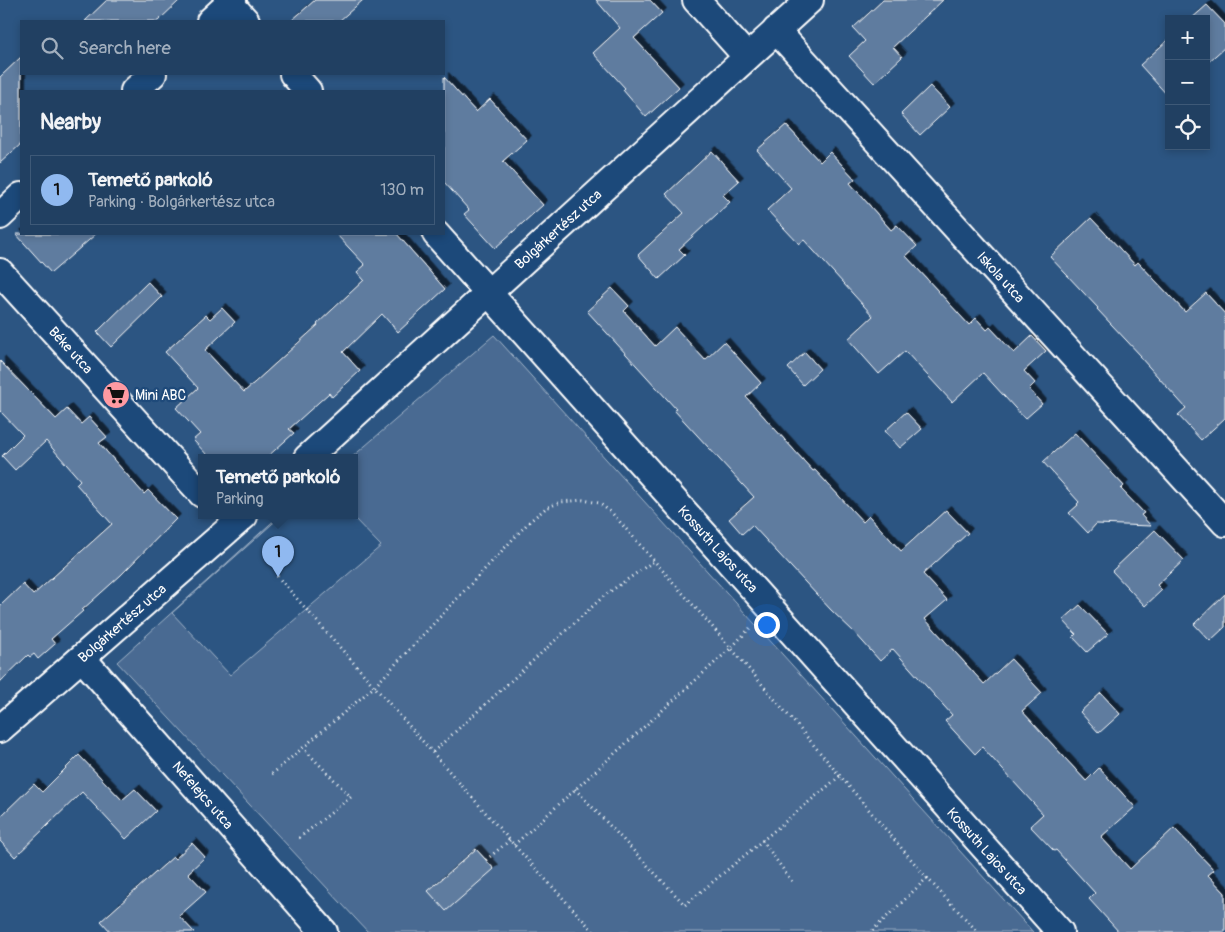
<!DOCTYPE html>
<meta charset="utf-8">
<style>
body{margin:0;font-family:Pangolin,sans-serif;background:#2d4b6b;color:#f1f3f6}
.controls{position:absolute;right:15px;top:15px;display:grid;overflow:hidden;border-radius:0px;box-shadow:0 2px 8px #0003}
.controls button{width:45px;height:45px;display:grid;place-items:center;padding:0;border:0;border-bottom:1px solid #3e5977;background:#214062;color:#f1f3f6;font:25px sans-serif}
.you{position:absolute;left:766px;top:624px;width:18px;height:18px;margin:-12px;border:4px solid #fff;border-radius:50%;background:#1a73e8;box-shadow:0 0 0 8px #1a73e833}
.badge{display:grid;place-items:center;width:32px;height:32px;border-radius:50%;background:#90b9f0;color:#111;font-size:16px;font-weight:700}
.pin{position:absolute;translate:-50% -41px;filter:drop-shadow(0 1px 2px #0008)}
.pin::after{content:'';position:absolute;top:26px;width:18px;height:15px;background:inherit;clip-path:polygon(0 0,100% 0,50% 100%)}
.popup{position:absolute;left:198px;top:454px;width:160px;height:65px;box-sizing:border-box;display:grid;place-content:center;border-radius:0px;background:#214062;filter:drop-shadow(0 1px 4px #0005);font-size:16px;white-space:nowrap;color:#a2afbe}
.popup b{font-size:19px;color:#f1f3f6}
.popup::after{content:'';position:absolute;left:50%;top:100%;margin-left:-10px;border:10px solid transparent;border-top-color:#214062}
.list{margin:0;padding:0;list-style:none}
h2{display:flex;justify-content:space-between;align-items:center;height:65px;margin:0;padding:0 20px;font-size:21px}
h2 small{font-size:16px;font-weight:400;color:#a2afbe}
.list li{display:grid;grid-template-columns:32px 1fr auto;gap:15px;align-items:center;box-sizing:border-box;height:70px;margin:0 10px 10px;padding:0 10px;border:1px solid #3e5977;border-radius:0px}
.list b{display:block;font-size:19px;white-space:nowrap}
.list p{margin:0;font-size:16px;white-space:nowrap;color:#a2afbe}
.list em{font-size:16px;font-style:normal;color:#a2afbe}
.icon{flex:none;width:28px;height:28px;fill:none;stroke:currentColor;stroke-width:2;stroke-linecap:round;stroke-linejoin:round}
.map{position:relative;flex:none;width:1225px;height:932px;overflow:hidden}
.search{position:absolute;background:#214062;box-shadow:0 2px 8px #0003;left:20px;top:20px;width:425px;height:55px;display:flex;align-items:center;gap:12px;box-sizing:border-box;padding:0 18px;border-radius:0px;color:#a2afbe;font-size:19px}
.panel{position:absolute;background:#214062;box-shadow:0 2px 8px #0003;left:20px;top:90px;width:425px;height:145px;border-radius:0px}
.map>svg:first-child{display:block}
</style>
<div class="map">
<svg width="1225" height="932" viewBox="0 0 1225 932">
<defs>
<filter id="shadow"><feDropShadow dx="4.5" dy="-4.5" stdDeviation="0" flood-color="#0009"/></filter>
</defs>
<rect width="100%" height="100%" fill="#2c5582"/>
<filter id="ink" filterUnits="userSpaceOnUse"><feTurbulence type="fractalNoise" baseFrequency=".02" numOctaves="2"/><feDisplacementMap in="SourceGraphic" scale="10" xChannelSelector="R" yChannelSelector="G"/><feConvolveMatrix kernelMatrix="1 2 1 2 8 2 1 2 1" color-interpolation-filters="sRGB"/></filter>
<g filter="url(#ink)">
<polygon fill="#486b92" stroke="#a4b5c8" points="494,335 1033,932 368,932 117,662 279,516 281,516 172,613 230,675 381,546 352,516 354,516 354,458 351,458"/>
<g fill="#5e7c9f" stroke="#fff" filter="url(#shadow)">
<polygon points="107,0 180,0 158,21 85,21"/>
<polygon points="315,0 363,0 339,21 291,21"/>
<polygon points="596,0 650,0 662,13 634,38 679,87 646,117 623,90 625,88 593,53 620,28"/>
<polygon points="883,0 943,0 893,47 902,57 874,83 849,56 865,41 853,28"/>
<polygon points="1207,5 1225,24 1225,47 1206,64 1206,19 1191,19"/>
<polygon points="1169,39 1169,97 1140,65"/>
<polygon points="21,57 21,144 0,163 0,77"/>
<polygon points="444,77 476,112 490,99 527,140 503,161 543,205 495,248 464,214 469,210 444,182"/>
<polygon points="930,86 950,107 920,135 901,114"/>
<polygon points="786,125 820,162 830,152 855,179 850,183 891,230 897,225 917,246 906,256 969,325 976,318 987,330 990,327 1014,353 1032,336 1046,351 1024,371 1035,383 1029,389 1042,404 1025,419 983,373 952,402 905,351 879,374 848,339 873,316 804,240 799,244 767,210 791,188 757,150"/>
<polygon points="712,151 739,181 723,195 730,202 679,249 685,255 659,279 638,255 684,213 666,194"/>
<polygon points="1091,218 1135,265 1138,262 1185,312 1206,293 1225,314 1225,418 1201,440 1178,415 1186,408 1140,357 1141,356 1097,309 1098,308 1050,257"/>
<polygon points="16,234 96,234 51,273"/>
<polygon points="336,234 397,234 445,289 398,332 382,314 343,352 360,371 332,397 329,393 289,429 294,433 266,458 210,458 193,440 200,434 176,408 198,388 165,352 206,315 210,319 222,308 235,322 205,350 244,392 318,325 317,324 364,280 357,272 365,265"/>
<polygon points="148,282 162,297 111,347 97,332"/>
<polygon points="612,288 629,306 624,311 655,346 675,327 705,360 724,342 761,383 746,397 813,471 815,470 863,522 869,516 901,551 946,510 968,533 923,574 947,600 925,619 984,684 1011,659 1042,693 1022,711 1086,781 1099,768 1135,807 1101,837 1130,869 1174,828 1214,870 1208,875 1225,893 1225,932 1119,932 1089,899 1095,893 1056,850 1054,851 1030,826 1043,814 982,747 975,754 945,721 952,715 893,649 880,661 855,633 831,610 752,525 742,534 729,519 754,497 674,410 676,409 587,311"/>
<polygon points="805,352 820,369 803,385 788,368"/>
<polygon points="0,361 56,419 67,409 81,424 89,417 107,437 99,443 144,494 148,490 176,519 121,575 82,610 83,611 51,639 55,644 38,659 34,654 30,657 28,655 0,682 0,606 23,584 33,595 112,524 76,484 80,480 46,441 15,470 2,456 23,435 0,411"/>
<polygon points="906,412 922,429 900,448 885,431"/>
<polygon points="1075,433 1124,486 1121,489 1144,513 1141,515 1151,526 1096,524 1088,533 1069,513 1078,505 1077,504 1079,502 1043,462"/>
<polygon points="1155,530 1184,560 1157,585 1162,590 1145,606 1112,571"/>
<polygon points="1225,594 1225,627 1210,641 1194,624"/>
<polygon points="1080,605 1108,634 1087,652 1073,637 1076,634 1063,620"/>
<polygon points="1101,693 1120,714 1099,733 1080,712"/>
<polygon points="79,755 122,800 135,789 156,811 126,839 82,792 15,857 0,841 0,817 34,784 42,792"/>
<polygon points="192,843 205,857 188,873 206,892 179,916 194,932 111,932 101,921 173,857 175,859"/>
<polygon points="476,849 494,869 446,911 428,891"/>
</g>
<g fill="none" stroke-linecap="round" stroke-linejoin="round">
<g stroke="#fff" stroke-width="30">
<g id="minor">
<polyline points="227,0 246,21"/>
<polyline points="696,0 747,57"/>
<polyline points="210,21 233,0"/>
<polyline points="776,30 1225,523"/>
<polyline points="293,74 308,91"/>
<polyline points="134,91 153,74"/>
<polyline points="0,216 21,196"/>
<polyline points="436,234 1060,932"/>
<polyline points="0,272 202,494"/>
<polyline points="307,458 810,0"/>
<polyline points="82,658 324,932"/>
<polyline points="0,729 244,516"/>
</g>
</g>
<g stroke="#fff" stroke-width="3" stroke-dasharray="1 4" stroke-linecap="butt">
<polyline points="277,576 514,845 594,932"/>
<polyline points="433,752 605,595 654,561"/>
<polyline points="272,774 375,686 530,521 546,508 561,502 583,500 599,503 612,513 731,648 751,627"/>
<polyline points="575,789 685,905 840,776"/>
<polyline points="299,838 351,797 303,748"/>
<polyline points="762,840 793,883"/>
<polyline points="514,845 731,648 927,878 871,932"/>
<polyline points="486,860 510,840"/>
<polyline points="927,878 978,932"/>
</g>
<use href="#minor" stroke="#1f4a7a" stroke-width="26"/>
</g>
</g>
<defs>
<g id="supermarket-disc" transform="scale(1.4375)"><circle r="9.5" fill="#ff9aa2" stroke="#1f4a7a"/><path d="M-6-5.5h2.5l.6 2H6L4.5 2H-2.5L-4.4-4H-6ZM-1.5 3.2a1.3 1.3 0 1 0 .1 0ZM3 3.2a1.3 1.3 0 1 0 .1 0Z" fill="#111"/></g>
</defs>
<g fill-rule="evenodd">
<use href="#supermarket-disc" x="116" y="395"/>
</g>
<g text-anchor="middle" stroke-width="4.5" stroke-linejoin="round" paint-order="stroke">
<g font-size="14" fill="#fff" stroke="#1f4a7a">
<text transform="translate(558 229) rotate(-42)" y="5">Bolgárkertész utca</text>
<text transform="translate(1001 277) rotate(48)" y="5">Iskola utca</text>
<text transform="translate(71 350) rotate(48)" y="5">Béke utca</text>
<text transform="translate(718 549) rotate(48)" y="5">Kossuth Lajos utca</text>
<text transform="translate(122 623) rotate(-41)" y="5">Bolgárkertész utca</text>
<text transform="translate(203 795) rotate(49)" y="5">Nefelejcs utca</text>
<text transform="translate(987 851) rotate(48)" y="5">Kossuth Lajos utca</text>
</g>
<g font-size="14" fill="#fff" stroke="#1f4a7a" text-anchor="start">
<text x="135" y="400">Mini ABC</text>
</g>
</g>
</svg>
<div class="controls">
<button>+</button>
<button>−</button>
<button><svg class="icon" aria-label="locate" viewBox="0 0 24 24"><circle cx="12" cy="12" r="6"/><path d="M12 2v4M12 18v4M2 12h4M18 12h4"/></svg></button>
</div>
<div class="you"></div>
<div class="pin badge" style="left:278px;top:577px">1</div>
<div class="popup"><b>Temető parkoló</b>Parking</div>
<div class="search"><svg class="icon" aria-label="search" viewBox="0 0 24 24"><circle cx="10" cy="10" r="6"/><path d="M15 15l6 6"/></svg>Search here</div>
<section class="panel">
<h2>Nearby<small></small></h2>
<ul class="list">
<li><span class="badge">1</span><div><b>Temető parkoló</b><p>Parking · Bolgárkertész utca</p></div><em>130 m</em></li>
</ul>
</section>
</div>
